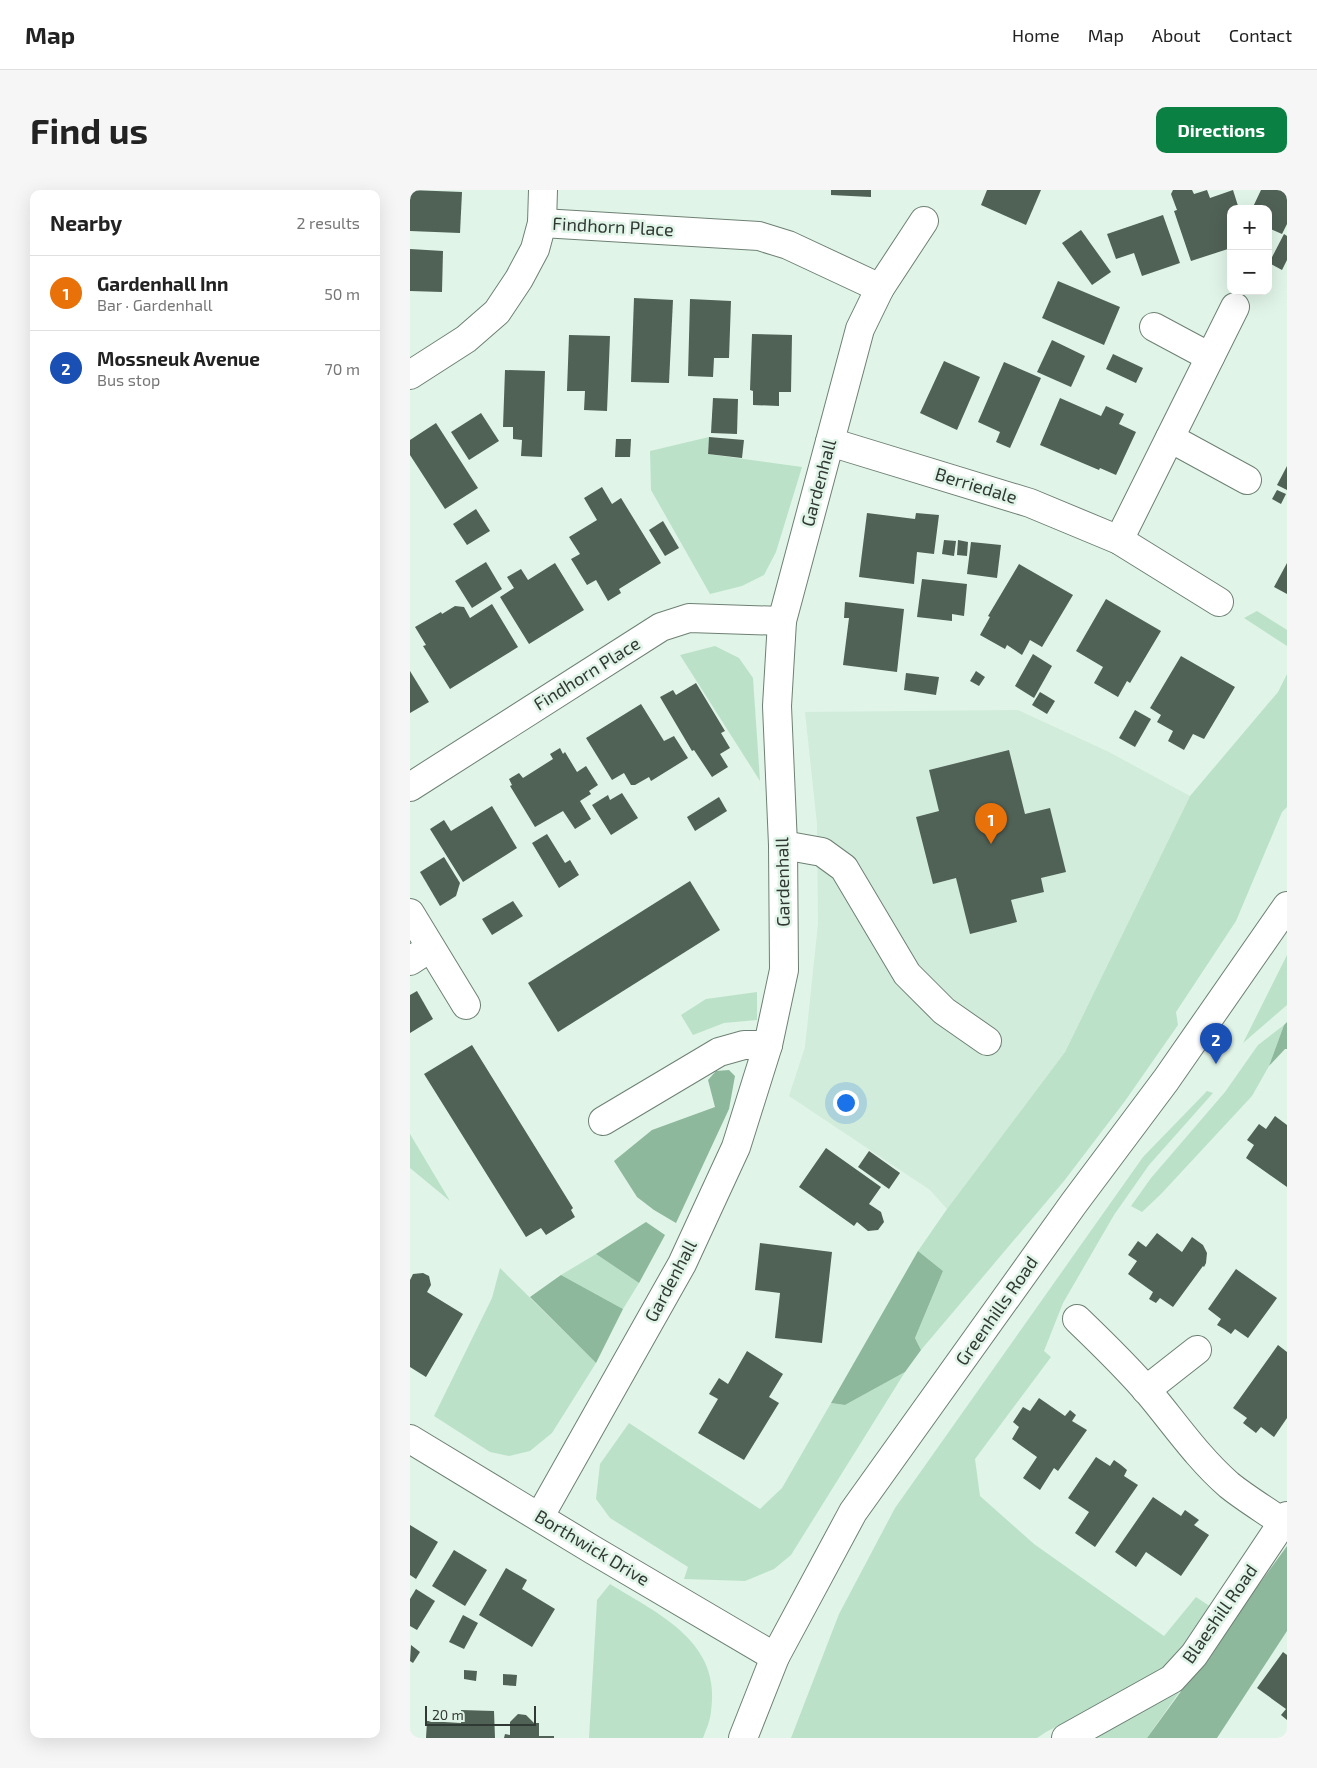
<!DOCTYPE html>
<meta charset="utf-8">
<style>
body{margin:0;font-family:"Exo 2",sans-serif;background:#f6f6f6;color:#222}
.controls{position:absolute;right:15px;top:15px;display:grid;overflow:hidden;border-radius:10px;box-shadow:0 5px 20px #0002}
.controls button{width:45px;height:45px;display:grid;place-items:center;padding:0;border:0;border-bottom:1px solid #e0e0e0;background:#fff;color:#222;font:25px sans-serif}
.scale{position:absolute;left:15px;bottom:12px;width:111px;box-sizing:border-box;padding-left:5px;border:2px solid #313934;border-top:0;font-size:14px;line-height:18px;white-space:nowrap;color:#313934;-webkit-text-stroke:4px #e0f4e7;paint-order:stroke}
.you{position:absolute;left:435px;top:912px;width:18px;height:18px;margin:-12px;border:4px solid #fff;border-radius:50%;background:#1a73e8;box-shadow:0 0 0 8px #1a73e833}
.badge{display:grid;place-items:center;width:32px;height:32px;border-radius:50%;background:#0b8043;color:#fff;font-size:16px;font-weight:700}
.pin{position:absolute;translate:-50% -41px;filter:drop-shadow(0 1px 2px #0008)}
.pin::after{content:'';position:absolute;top:26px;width:18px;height:15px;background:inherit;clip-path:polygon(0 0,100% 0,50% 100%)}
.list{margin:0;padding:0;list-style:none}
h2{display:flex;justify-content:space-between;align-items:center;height:65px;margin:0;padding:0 20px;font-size:21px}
h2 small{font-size:16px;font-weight:400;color:#767676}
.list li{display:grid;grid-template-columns:32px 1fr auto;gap:15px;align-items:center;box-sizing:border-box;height:75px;padding:0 20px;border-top:1px solid #e0e0e0}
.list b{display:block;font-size:19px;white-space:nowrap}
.list p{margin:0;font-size:16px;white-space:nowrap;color:#767676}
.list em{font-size:16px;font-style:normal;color:#767676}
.map{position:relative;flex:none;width:877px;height:1548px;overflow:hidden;border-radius:10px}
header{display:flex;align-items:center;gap:30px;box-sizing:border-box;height:70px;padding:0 25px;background:#fff;border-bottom:1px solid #e0e0e0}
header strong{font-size:24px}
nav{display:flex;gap:28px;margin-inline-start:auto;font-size:18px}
.intro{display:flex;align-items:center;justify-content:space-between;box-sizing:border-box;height:120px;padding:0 30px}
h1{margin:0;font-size:35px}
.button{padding:12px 22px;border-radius:10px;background:#0b8043;color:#fff;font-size:18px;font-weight:700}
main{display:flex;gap:30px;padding:0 30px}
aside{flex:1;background:#fff;border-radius:10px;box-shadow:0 5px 20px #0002}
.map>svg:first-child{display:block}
</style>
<header>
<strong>Map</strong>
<nav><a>Home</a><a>Map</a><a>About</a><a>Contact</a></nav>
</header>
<div class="intro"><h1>Find us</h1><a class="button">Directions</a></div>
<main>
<aside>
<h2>Nearby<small>2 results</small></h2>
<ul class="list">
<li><span class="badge" style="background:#e8710a">1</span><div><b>Gardenhall Inn</b><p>Bar · Gardenhall</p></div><em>50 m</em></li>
<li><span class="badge" style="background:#1a4fb4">2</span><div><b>Mossneuk Avenue</b><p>Bus stop</p></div><em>70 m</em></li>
</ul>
</aside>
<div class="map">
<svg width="877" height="1548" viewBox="0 0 877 1548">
<rect width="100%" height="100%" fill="#e0f4e7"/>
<polygon fill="#d1ecda" points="608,520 699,562 780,606 655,862 537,1019 520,1000 379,906 395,857 408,734 407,634 395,522"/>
<g fill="#bbe2c9">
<polygon points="299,247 298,264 392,277 366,362 354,385 332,396 300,404 241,300 240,261"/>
<polygon points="847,421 877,440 877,456 834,428"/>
<polygon points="305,456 329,468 343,488 350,591 270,465"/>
<polygon points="877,484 877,617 872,622 826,731 766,822 768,835 715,911 654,991 511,1160 505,1148 533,1081 508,1061 537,1019 655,862 780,606 868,502"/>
<polygon points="877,765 877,815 833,853"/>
<polygon points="347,802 347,830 314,833 283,845 271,825 296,809"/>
<polygon points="874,835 859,876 842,906 751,1004 732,1022 721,1016 741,988 815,902 848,855"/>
<polygon points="797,901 803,903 739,975 704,1025 653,1113 634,1161 641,1167 565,1269 570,1306 624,1354 754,1446 786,1407 804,1419 762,1472 736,1490 636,1542 627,1548 381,1548 429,1424 485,1318 733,967"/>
<polygon points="0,944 40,1011 0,978"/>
<polygon points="186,1064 229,1093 213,1119 151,1085"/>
<polygon points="90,1078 186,1173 142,1243 120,1261 99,1266 80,1262 24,1226 82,1108"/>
<polygon points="495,1182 381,1365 364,1379 335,1391 274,1389 278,1377 200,1328 186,1309 190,1274 219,1233 350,1319 372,1298 421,1213 435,1215"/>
<path d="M200,1394c50,31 112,58 101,128 -1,9 -5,18 -8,26h-114l8,-138z"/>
<polygon points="779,1488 737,1548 675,1548"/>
</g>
<g fill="#8db89c">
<polygon points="877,832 877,859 875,859 859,876 874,835"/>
<polygon points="319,880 325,886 319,919 266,1033 244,1020 227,1007 204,971 242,940 305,917 298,890 306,881"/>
<polygon points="236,1032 255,1045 229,1093 186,1064"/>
<polygon points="508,1061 533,1081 505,1148 511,1160 495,1182 435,1215 421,1213"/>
<polygon points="151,1085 213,1119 186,1173 120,1107"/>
<polygon points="877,1356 877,1441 807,1548 737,1548"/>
</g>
<g fill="#506156">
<polygon points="0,0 52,2 50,43 0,41"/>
<polygon points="421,0 461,0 461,7 421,5"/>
<polygon points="577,0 631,0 616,35 571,15"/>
<polygon points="763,0 782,0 784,4 797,0 800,8 823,0 829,19 821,19 821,58 781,71 764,21 767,20 761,4"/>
<polygon points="851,0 877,0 877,34 872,44 858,38 858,19 842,19"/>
<polygon points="753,25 770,73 732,86 724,63 706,69 697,44"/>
<polygon points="671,40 701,82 682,95 652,53"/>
<polygon points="874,44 877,46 877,70 872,80 859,73"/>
<polygon points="0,59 33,61 32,102 0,101"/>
<polygon points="648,91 710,117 694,155 632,128"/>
<polygon points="224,108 263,110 259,193 221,192"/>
<polygon points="280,109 321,111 319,168 304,168 303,187 278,186"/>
<polygon points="342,144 382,145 381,202 369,202 369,216 343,215 343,201 340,200"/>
<polygon points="159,145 200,146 197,221 174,220 175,201 157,201"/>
<polygon points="642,150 675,166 661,197 627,182"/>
<polygon points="703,164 733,178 726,193 696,179"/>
<polygon points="534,171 570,187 547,240 510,223"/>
<polygon points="594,172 631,188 600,258 586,252 590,242 568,232"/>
<polygon points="95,180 135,181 132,267 111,266 112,250 103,249 103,237 93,237"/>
<polygon points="303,208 328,209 327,244 301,243"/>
<polygon points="650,208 691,226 696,216 714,224 709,234 726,242 706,285 690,278 689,280 630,255"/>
<polygon points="71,223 89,251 59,270 41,242"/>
<polygon points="26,233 68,298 35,319 0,265 0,250"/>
<polygon points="299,247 334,250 332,268 298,264"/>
<polygon points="206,249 221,249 220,267 205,267"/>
<polygon points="877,276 877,300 867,295"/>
<polygon points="192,297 202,314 211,308 251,373 209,399 211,403 198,411 186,390 177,395 161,369 170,364 159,347 187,330 174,308"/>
<polygon points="867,300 876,304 871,314 862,309"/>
<polygon points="66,319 80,341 57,355 43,334"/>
<polygon points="457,323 505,329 506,323 529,325 524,364 507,362 504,394 449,387"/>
<polygon points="253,331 269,358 255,366 239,340"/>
<polygon points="534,350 546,351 544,366 532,364"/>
<polygon points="548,350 558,352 557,366 547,365"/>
<polygon points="561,352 591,355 587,388 557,384"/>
<polygon points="76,372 92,399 62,418 45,391"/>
<polygon points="145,373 174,420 119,454 90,407 104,398 97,387 111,379 118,390"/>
<polygon points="877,373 877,404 864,397"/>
<polygon points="609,374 663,405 632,457 620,450 612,465 597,455 595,459 570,445 580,427 578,426"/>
<polygon points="512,389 557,394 554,426 542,424 542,431 507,427"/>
<polygon points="696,409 751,441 720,493 717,491 708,507 684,493 693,477 666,461"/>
<polygon points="435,412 494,419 487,482 433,475 439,428 434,428"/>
<polygon points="82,414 108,457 40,499 13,456 16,455 5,437 31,422 32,424 45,416 54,417 60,428"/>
<polygon points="623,464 642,476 624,508 605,496"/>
<polygon points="771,466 825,497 794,549 783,544 774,560 758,551 763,541 747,532 751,525 740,518"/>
<polygon points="0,481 19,512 0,523"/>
<polygon points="566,481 575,487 569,496 560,491"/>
<polygon points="496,483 529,487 526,505 494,500"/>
<polygon points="286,493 315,541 311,543 320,558 310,564 318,577 302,587 284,560 282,561 250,507 263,500 266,505"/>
<polygon points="630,502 645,511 637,524 622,515"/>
<polygon points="231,514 254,551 264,546 278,568 241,591 239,587 225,595 221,595 214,583 202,590 176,548"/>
<polygon points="725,520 741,529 725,557 709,548"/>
<polygon points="150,558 153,564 155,562 167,582 176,576 188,595 179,601 181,604 170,611 181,629 165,639 153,621 125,637 100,596 102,595 99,589 109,583 113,588 143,569 140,564"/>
<polygon points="599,560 615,624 640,618 656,682 631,688 634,702 601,710 607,732 560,744 546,688 523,694 506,627 529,621 519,580"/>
<polygon points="212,603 228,628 201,645 182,615 198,605 200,610"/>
<polygon points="309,607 317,621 285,641 277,627"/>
<polygon points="82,616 107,658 53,692 20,639 34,630 41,641"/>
<polygon points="137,644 155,673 160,670 169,685 149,698 122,653"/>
<polygon points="34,667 50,693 46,706 30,716 10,682"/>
<polygon points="280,691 310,740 148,842 118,793"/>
<polygon points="103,711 113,726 82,745 72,729"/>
<polygon points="7,801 23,829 0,843 0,805"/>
<polygon points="62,855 163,1018 161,1020 165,1027 136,1045 131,1038 116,1047 14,884"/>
<polygon points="865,926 877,935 877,997 836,968 844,955 837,950 849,934 856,939"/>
<polygon points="416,958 471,997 459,1014 471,1022 474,1032 468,1040 458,1041 447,1032 444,1036 389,997"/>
<polygon points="459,961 490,983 479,999 448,977"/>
<polygon points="747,1043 772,1062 782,1047 793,1055 797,1063 796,1073 794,1077 793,1076 763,1117 750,1108 746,1113 739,1109 743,1102 718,1084 727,1071 718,1065 728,1051 736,1057"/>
<polygon points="350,1053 422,1062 412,1153 365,1148 370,1103 345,1100"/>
<polygon points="826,1079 867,1108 838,1148 825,1139 821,1144 814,1139 807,1135 811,1129 798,1119"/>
<polygon points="13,1083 19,1086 21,1095 17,1102 53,1124 16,1187 0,1177 0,1090 3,1084"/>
<polygon points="868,1155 877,1162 877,1228 864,1247 851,1237 846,1243 833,1233 837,1228 823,1218"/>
<polygon points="337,1161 373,1184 359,1207 369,1213 334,1270 288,1243 308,1209 299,1204 309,1188 318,1194"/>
<polygon points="629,1208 655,1226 660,1220 666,1225 662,1231 677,1240 648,1281 644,1278 630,1300 613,1288 627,1267 602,1249 609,1237 603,1232 613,1217 620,1221"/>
<polygon points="686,1267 700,1276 704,1270 711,1275 717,1280 714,1286 728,1295 685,1357 665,1343 679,1322 658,1308"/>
<polygon points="743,1307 771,1326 775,1320 789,1330 784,1335 799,1345 771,1386 736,1362 726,1377 705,1362"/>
<polygon points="0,1335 28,1352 6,1389 0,1385"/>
<polygon points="44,1360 77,1380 55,1416 22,1396"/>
<polygon points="96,1378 117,1390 112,1399 145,1419 122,1457 69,1425"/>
<polygon points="6,1399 25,1411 7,1440 0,1436 0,1409"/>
<polygon points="53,1425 68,1433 54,1459 39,1452"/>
<polygon points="1,1455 10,1462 3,1473 0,1471"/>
<polygon points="873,1462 877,1465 877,1530 871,1525 876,1519 847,1498"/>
<polygon points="54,1480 67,1481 66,1491 54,1489"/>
<polygon points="93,1484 107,1485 106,1496 93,1495"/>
<polygon points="51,1520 84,1521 85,1548 16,1548 17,1531 51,1533"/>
<polygon points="108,1524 116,1525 124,1533 129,1533 129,1546 144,1546 144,1548 94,1548 95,1544 100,1545 100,1532"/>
</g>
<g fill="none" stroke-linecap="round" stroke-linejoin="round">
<g stroke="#6e8074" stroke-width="30">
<g id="minor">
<polyline points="132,33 133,0"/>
<polyline points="744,137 800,167"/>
<polyline points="0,185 56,149 87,122 109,89 125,59 132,33 349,46 378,55 470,98"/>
<polyline points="760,248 837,290"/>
<polyline points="420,252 620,313 709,350 809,412"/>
<polyline points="709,350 825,117"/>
<polyline points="0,597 251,437 279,428 372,431"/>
<polyline points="373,655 412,662 434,678 497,784 534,821 577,851"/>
<polyline points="0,723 56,815"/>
<polyline points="0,771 20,758"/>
<polyline points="193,931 309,862 334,855 358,855"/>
<path d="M667,1129c25,24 49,47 72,74 26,31 49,65 80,92 16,13 36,25 53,37"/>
<polyline points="736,1200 787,1160"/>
<polyline points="0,1249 183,1360 365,1467"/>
<polyline points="130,1326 272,1074 326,957 358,855 374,780 373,655 367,516 372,431 450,139 470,98 514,31"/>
<polyline points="333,1548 365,1467 443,1322 664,1013 756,890 877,716"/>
<polyline points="656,1548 762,1489 784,1465 877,1326"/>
</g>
</g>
<use href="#minor" stroke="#fff" stroke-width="28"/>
</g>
<g text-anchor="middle" stroke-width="5" stroke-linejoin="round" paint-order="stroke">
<g font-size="18" fill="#313934" stroke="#e0f4e7">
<text transform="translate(203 37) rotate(3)" y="6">Findhorn Place</text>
<text transform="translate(409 293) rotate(-75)" y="6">Gardenhall</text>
<text transform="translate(566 296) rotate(17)" y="6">Berriedale</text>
<text transform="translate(177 484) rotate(-32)" y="6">Findhorn Place</text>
<text transform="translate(373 692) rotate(-91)" y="6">Gardenhall</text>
<text transform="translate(261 1091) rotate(-62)" y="6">Gardenhall</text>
<text transform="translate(587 1121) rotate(-55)" y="6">Greenhills Road</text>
<text transform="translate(182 1358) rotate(31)" y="6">Borthwick Drive</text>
<text transform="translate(810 1424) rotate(-55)" y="6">Blaeshill Road</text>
</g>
</g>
</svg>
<div class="controls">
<button>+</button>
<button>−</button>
</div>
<div class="scale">20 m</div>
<div class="you"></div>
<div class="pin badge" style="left:581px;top:654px;background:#e8710a">1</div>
<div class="pin badge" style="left:806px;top:874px;background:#1a4fb4">2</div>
</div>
</main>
